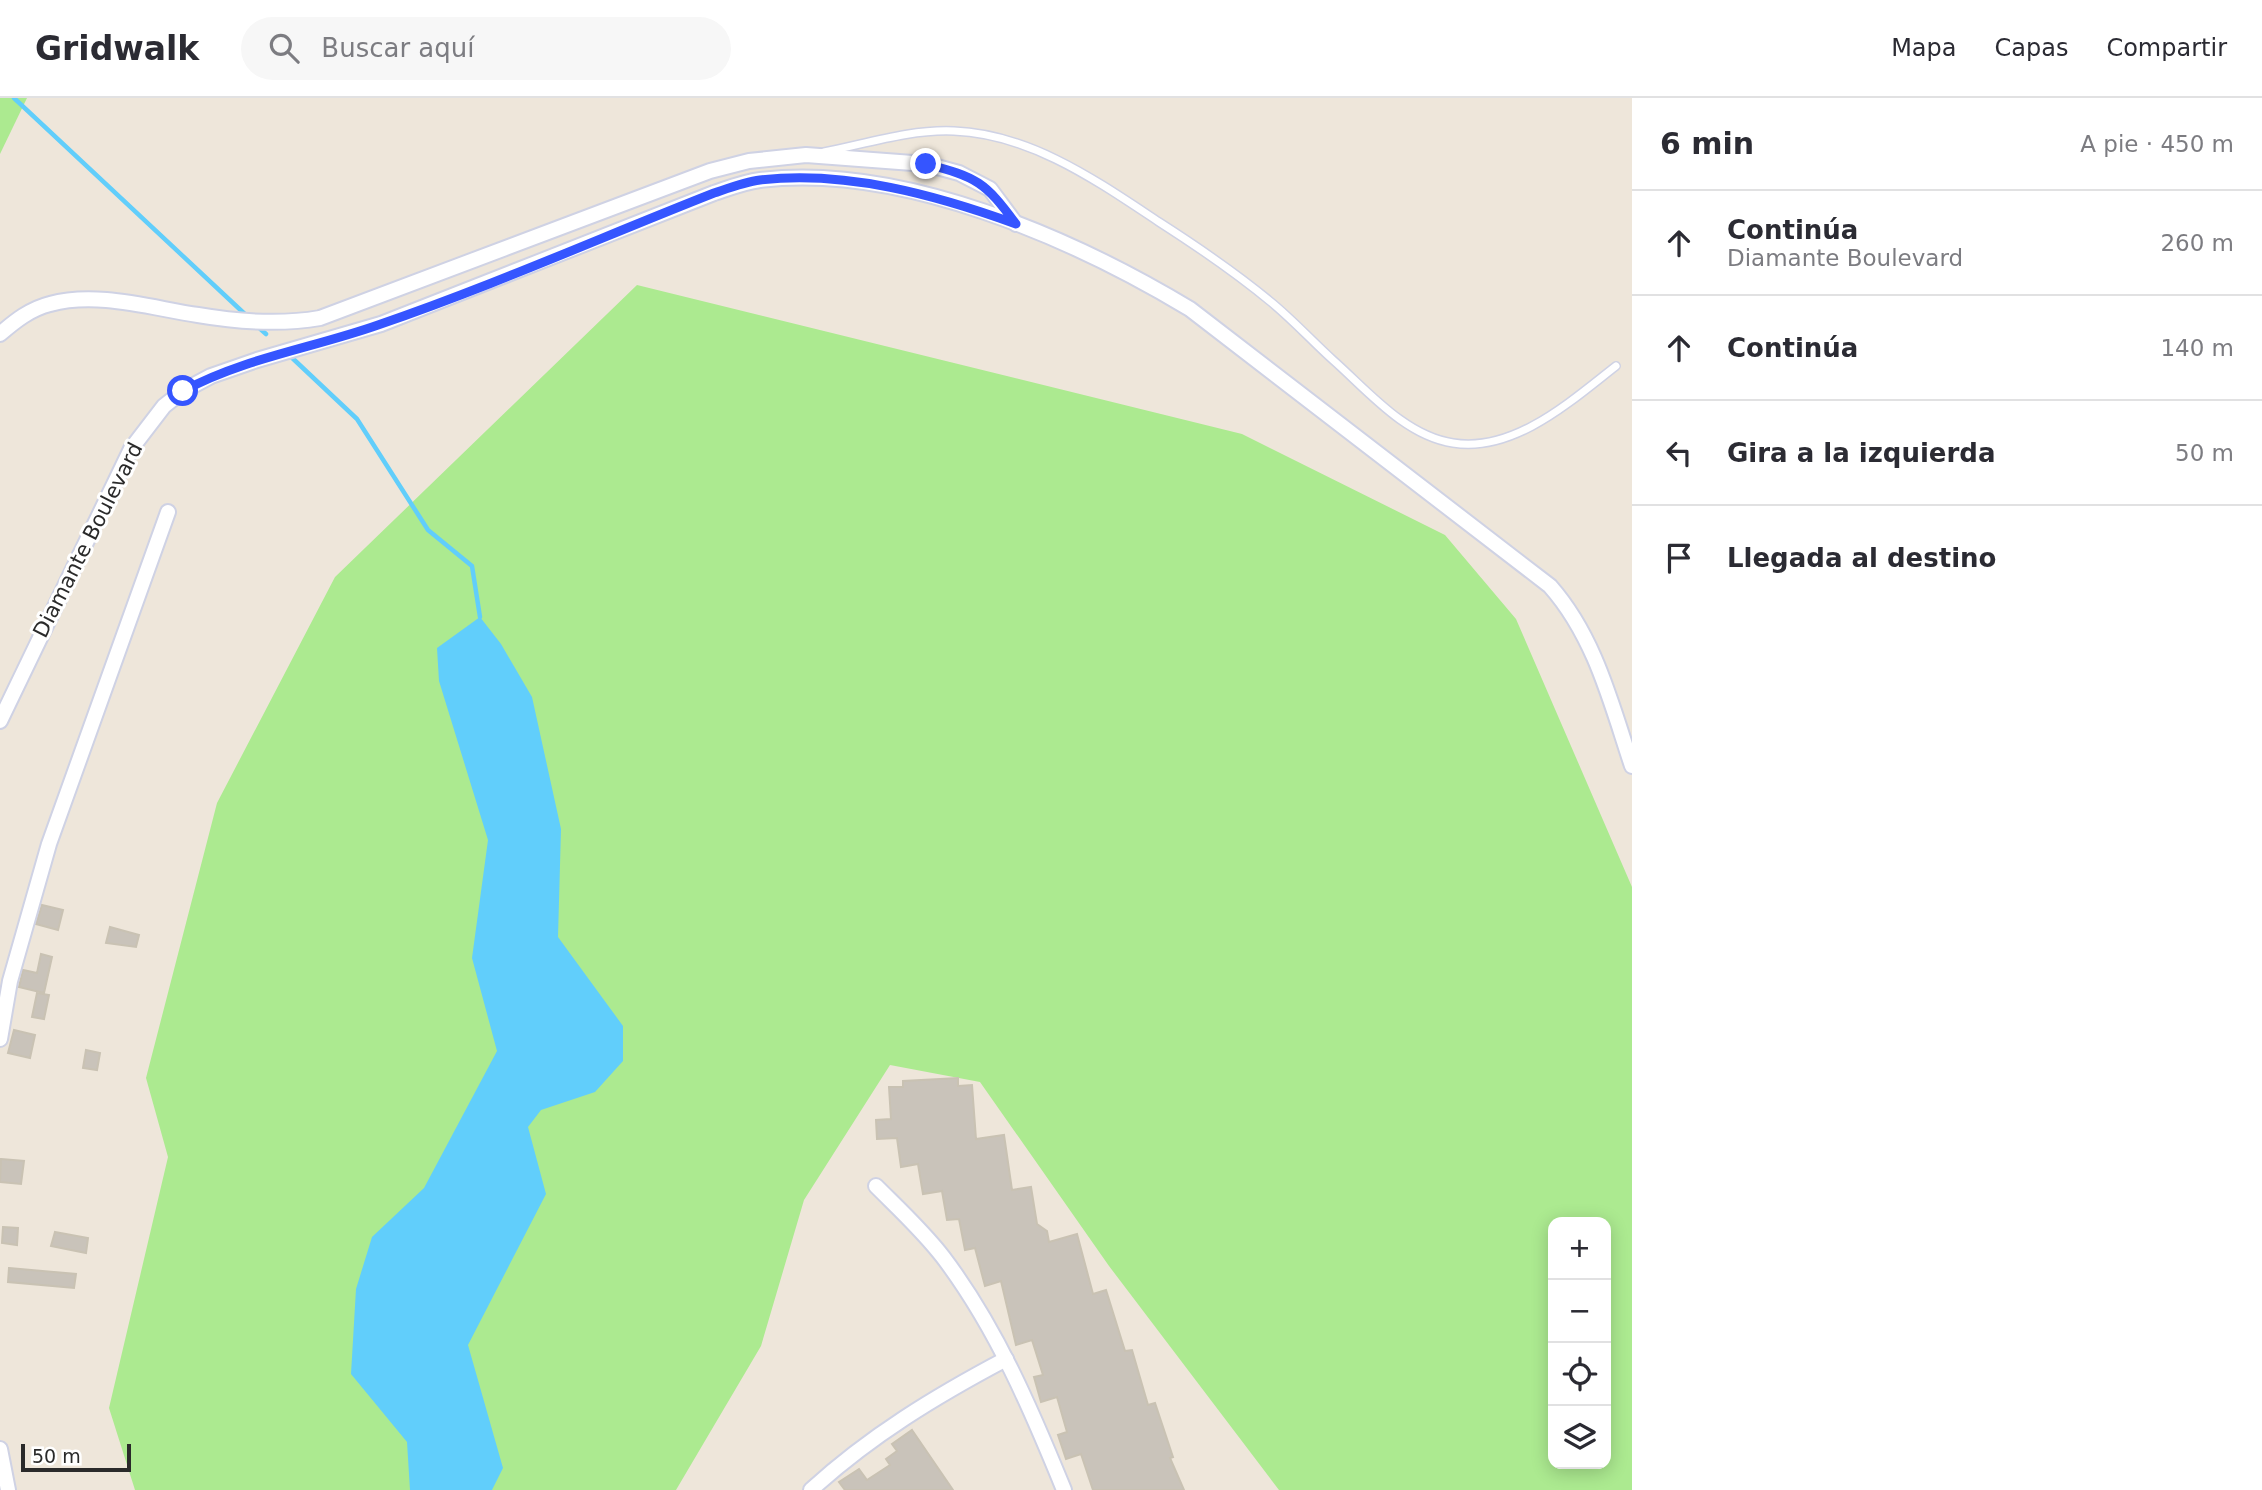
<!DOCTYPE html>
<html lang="es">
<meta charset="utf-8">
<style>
body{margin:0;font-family:"DejaVu Sans",sans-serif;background:#f7f7f7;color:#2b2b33}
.controls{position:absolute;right:21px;bottom:21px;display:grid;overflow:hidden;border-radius:14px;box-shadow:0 4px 18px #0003}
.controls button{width:63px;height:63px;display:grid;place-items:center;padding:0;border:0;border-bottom:2px solid #e1e1e2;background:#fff;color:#2b2b33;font:35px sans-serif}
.scale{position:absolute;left:21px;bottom:18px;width:110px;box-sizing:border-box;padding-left:7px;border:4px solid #2a2a2a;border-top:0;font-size:19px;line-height:24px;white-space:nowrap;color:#2a2a2a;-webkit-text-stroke:5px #fff;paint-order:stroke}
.stop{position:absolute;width:21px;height:21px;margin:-16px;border:5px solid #3555ff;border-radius:50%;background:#fff}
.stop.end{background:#3555ff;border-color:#fff;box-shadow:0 2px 7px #0008}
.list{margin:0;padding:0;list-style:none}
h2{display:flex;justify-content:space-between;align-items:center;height:91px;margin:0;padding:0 28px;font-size:30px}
h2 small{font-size:23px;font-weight:400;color:#7c7c81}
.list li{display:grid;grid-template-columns:46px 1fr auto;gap:21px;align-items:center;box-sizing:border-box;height:105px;padding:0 28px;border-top:2px solid #e1e1e2}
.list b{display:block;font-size:26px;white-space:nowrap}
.list p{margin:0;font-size:23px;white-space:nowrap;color:#7c7c81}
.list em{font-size:23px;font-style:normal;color:#7c7c81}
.icon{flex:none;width:38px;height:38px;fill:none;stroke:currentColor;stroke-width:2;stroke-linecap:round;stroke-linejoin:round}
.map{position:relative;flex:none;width:1632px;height:1392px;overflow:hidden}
header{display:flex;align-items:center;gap:42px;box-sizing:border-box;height:98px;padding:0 35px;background:#fff;border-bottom:2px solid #e1e1e2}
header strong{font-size:33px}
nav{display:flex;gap:38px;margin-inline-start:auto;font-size:24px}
.search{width:490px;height:63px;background:#f7f7f7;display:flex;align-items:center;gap:18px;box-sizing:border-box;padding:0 24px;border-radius:38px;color:#7c7c81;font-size:26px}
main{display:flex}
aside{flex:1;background:#fff}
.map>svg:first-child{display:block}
</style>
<header>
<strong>Gridwalk</strong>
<div class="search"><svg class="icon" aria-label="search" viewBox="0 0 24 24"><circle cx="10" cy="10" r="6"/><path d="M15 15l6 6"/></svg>Buscar aquí</div>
<nav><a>Mapa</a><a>Capas</a><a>Compartir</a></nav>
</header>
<main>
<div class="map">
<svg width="1632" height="1392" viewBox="0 0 1632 1392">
<rect width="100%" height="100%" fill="#eee6da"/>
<g fill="#acea90" fill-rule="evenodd">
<polygon points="0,0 27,0 0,56"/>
<path d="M637,187l605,149 203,101 71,84 116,268v603h-353l-170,-224 -129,-184 -90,-17 -86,135 -43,146 -85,144h-541l-26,-82 59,-251 -22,-79 71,-275 118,-226zM1553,1124h53v242h-53z"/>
</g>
<polygon fill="#61cefb" points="480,519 501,546 532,599 561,731 558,839 623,928 623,963 595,994 541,1012 528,1029 546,1096 468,1247 503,1370 492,1392 410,1392 407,1344 351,1276 356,1191 372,1139 424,1090 497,953 472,860 488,742 439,583 437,550"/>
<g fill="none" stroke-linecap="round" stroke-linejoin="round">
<g stroke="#61cefb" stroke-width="4.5">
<polyline points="14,0 248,219"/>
<polyline points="257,228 266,236"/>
<polyline points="288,256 357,321 428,432 472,468 480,519"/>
</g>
</g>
<g fill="#c9c3ba" stroke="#c9c2b3" stroke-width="2">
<polygon points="42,807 63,812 58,832 36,826"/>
<polygon points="110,829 139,837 136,849 106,845"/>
<polygon points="41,856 52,859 44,895 19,889 23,872 37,875"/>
<polygon points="37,895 49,897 44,921 32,919"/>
<polygon points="14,932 35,937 30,960 8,955"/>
<polygon points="86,952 100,955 97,972 83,970"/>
<polygon points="958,980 958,988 972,987 976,1041 1004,1037 1012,1092 1031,1089 1037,1126 1047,1133 1049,1144 1077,1136 1093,1196 1106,1192 1125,1253 1132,1252 1148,1307 1155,1305 1173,1359 1170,1360 1184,1392 1093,1392 1081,1356 1066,1361 1058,1337 1067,1334 1057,1299 1041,1304 1034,1279 1043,1277 1032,1242 1016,1247 1001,1183 985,1188 975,1150 965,1152 959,1121 947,1122 942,1093 923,1096 918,1066 901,1069 897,1040 877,1041 876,1022 891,1021 889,989 903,989 903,983"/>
<polygon points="1,1061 24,1063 21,1086 0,1084"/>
<polygon points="3,1129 18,1130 17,1147 2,1145"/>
<polygon points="55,1134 88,1140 86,1155 51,1148"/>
<polygon points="9,1170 76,1176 74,1190 8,1184"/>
<polygon points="912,1332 953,1392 845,1392 839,1384 859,1371 867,1382 890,1367 886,1361 897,1353 892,1346"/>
</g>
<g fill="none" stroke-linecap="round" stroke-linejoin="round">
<g stroke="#cfd2e4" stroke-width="10">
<path id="lane" d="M824,54c41,-8 87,-23 130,-21 77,3 143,50 205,91 39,25 77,51 112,80 22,18 41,39 62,58 34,30 72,76 120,83 61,10 118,-42 163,-77"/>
</g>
<g stroke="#cfd2e4" stroke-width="18">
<g id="street">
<path d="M0,236c15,-13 30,-25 50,-30 47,-13 101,4 148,11 41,7 82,10 122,3l390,-147 39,-10 57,-6 120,9 33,9 31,16 26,35"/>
<path d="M0,623l131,-272 33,-43 19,-15 28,-15 46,-16 124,-36 333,-131c15,-5 30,-11 46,-13 141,-17 312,58 430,129l360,277c45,51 61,117 82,180"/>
<polyline points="0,941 10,883 49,746 168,414"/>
<path d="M876,1088c23,23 47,45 67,71 53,70 88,152 121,233"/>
<polyline points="0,1351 8,1392"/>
<path d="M811,1392c59,-54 125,-94 195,-131"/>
</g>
</g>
<use href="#lane" stroke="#fff" stroke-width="7"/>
<use href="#street" stroke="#fff" stroke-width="14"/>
</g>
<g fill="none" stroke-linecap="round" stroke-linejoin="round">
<path stroke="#3555ff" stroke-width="9" d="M183,293c61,-33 130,-43 195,-66 114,-39 224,-88 336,-132 15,-5 31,-11 46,-13 86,-10 176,15 256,44 -31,-42 -39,-47 -90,-60"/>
</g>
<g text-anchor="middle" stroke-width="6" stroke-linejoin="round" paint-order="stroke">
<g font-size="21" fill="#2a2a2a" stroke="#fff">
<text transform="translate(88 442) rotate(-63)" y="7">Diamante Boulevard</text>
</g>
</g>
</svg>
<div class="controls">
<button>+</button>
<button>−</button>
<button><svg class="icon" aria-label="locate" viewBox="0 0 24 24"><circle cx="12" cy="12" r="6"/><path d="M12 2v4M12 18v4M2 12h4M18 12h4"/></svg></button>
<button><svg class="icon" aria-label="layers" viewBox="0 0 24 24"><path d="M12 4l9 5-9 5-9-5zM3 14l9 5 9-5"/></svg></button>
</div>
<div class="scale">50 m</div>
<div class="stop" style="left:183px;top:293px"></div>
<div class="stop end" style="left:926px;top:66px"></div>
</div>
<aside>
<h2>6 min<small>A pie · 450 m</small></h2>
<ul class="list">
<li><svg class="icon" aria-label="ahead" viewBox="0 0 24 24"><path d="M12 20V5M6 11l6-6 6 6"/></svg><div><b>Continúa</b><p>Diamante Boulevard</p></div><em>260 m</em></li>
<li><svg class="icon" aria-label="ahead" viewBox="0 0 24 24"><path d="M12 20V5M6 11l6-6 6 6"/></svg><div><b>Continúa</b></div><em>140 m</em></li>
<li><svg class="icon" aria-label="left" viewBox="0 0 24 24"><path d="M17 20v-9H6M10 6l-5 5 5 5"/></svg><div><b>Gira a la izquierda</b></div><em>50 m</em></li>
<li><svg class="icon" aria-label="arrive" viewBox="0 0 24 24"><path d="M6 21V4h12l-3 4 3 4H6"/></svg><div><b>Llegada al destino</b></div></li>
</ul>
</aside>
</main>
